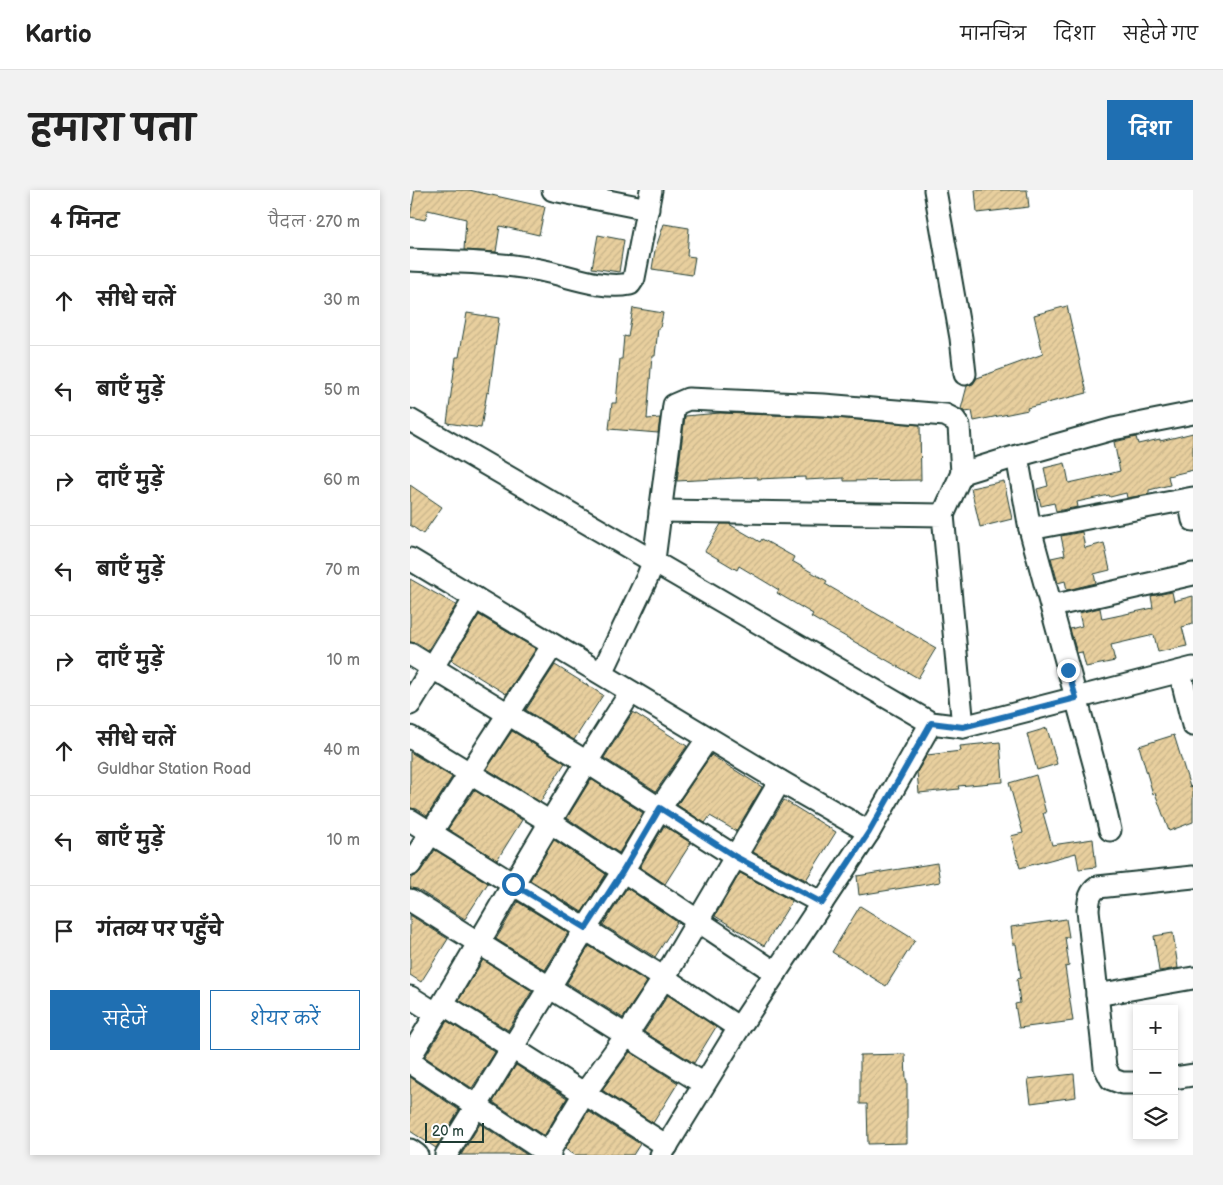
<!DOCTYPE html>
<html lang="hi">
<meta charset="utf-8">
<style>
body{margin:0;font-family:"Balsamiq Sans","Playpen Sans Deva",sans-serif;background:#f2f2f2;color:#222}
.controls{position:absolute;right:15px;bottom:15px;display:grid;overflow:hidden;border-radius:0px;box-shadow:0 2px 8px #0003}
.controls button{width:45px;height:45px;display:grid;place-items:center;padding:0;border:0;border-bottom:1px solid #e0e0e0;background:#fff;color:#222;font:25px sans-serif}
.scale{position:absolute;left:15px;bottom:12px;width:59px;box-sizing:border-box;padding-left:5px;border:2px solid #1f3d34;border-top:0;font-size:14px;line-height:18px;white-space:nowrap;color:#1f3d34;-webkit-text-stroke:4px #fff;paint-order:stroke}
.stop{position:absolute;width:15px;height:15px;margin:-11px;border:4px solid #1f6fb2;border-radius:50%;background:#fff}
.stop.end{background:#1f6fb2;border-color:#fff;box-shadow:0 1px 5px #0008}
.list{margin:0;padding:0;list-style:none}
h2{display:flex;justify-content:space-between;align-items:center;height:65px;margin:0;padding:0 20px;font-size:21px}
h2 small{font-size:16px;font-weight:400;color:#767676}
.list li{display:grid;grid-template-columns:32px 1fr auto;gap:15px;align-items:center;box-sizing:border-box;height:90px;padding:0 20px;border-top:1px solid #e0e0e0}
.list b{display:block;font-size:19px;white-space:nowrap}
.list p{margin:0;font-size:16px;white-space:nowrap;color:#767676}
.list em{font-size:16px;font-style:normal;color:#767676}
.actions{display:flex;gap:10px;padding:15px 20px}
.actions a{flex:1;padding:11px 0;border:1px solid #1f6fb2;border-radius:0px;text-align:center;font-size:18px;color:#1f6fb2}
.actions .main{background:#1f6fb2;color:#fff}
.icon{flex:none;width:28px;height:28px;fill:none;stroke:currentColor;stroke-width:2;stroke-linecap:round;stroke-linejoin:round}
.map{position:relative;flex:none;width:783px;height:965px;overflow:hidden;border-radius:0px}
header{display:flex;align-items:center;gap:30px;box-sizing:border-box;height:70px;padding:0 25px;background:#fff;border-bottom:1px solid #e0e0e0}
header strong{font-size:24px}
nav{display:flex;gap:28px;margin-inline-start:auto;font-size:18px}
.intro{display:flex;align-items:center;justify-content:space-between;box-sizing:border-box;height:120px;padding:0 30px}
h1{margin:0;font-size:35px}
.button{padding:12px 22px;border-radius:0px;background:#1f6fb2;color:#fff;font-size:18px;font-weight:700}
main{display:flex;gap:30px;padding:0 30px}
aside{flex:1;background:#fff;border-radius:0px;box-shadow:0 2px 8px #0003}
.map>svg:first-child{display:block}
</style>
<header>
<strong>Kartio</strong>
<nav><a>मानचित्र</a><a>दिशा</a><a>सहेजे गए</a></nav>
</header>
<div class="intro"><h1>हमारा पता</h1><a class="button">दिशा</a></div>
<main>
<aside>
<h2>4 मिनट<small>पैदल · 270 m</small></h2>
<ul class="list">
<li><svg class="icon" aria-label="ahead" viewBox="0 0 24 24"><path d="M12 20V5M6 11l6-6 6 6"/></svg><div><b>सीधे चलें</b></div><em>30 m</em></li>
<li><svg class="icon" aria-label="left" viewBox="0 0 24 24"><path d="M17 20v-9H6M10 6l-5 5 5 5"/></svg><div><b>बाएँ मुड़ें</b></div><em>50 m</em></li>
<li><svg class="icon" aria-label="right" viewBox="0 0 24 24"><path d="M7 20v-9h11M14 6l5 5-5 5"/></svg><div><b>दाएँ मुड़ें</b></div><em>60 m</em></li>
<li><svg class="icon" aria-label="left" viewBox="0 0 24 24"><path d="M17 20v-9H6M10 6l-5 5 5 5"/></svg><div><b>बाएँ मुड़ें</b></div><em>70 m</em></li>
<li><svg class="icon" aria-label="right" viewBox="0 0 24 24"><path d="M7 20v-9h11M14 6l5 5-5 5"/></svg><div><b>दाएँ मुड़ें</b></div><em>10 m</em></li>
<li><svg class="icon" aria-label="ahead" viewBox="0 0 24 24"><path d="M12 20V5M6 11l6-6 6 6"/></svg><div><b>सीधे चलें</b><p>Guldhar Station Road</p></div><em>40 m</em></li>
<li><svg class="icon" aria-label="left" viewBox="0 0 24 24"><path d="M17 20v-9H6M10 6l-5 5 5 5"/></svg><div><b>बाएँ मुड़ें</b></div><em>10 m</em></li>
<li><svg class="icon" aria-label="arrive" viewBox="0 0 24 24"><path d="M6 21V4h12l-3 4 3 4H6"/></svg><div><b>गंतव्य पर पहुँचे</b></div></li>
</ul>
<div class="actions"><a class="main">सहेजें</a><a>शेयर करें</a></div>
</aside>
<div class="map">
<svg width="783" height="965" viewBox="0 0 783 965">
<defs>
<pattern id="building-hatch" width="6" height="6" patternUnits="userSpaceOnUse" patternTransform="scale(1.25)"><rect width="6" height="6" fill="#e8cf9e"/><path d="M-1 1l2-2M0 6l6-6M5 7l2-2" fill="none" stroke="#c7b389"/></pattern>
</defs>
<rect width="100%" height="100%" fill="#fff"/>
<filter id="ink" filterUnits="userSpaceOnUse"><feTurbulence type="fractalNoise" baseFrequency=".02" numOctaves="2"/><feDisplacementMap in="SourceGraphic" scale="10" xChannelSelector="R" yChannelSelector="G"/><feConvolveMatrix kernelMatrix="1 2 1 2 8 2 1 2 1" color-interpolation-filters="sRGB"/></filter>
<g filter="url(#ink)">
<g fill="url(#building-hatch)" stroke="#1f3d34">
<polygon points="5,0 59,0 135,17 129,45 90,36 86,62 54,60 56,29 18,20 15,30 0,27"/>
<polygon points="565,0 617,0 619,17 567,23"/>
<polygon points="254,34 279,38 277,66 285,67 282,85 242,79 245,60"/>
<polygon points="188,45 214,50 209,82 182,78"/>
<polygon points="657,116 677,203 617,218 618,220 564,231 562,221 555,222 551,219 557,196 563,194 567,188 633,164 624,125"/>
<polygon points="223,118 253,123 250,138 248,138 245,166 242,166 237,229 250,228 248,243 199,239 202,213 206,213 210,169 212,169 214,146 218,147"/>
<polygon points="57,123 89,128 79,203 77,202 71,238 37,233 46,167 49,167"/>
<polygon points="310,223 413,227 510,235 511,290 434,291 434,288 395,290 395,287 347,289 347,287 267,291 275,226"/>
<polygon points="783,243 783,280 758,286 760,295 739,300 739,304 717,308 716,303 700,307 699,305 667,312 668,317 646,321 644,313 631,316 627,299 638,296 634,278 655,273 659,293 695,285 710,281 704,252 726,247 728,254 750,249 750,251"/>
<polygon points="594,291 602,329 570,337 561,298"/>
<polygon points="0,295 32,317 13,344 0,335"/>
<polygon points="311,334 319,334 350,352 352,349 384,367 382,371 417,391 415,394 526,458 508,488 401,427 403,424 367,403 369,400 329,376 327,380 295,361"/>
<polygon points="672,342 675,358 694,353 700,380 684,384 686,393 657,400 655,391 648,393 641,368 655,365 651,346"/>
<polygon points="0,389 46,415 18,460 7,453 0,452"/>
<polygon points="762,402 764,411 783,406 783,434 772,437 777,456 748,462 744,445 701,455 705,471 676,477 672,462 667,463 660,439 672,436 669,423 690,418 692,429 711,425 743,418 741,406"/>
<polygon points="69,425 126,459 96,504 41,470"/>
<polygon points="145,475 193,505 164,550 116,520"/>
<polygon points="223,522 277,556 246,601 194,568"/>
<polygon points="637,538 647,574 627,580 617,544"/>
<polygon points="102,541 155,573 130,612 77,579"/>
<polygon points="764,545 780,597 783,596 783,632 759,641 745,603 743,604 729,556"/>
<polygon points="590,552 593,592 548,596 549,599 509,603 507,582 517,565 551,561 550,556"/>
<polygon points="0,562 42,587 17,626 7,619 0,618"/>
<polygon points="301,565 352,597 326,641 300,626 295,633 267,615"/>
<polygon points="626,585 636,623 633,623 642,655 683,649 686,677 669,679 666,663 610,678 601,646 613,643 599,593"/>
<polygon points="181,589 233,623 209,663 157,628"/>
<polygon points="64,600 112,630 87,670 38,639"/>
<polygon points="374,610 426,642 396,690 343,662"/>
<polygon points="254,636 281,653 255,694 230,677"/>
<polygon points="144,650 196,684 172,722 120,690"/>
<polygon points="25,660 78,693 55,729 7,699 0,698 0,690 2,687 10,682"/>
<polygon points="527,673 530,692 449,705 447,686"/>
<polygon points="330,683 382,711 354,756 305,726"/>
<polygon points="217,698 267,732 245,767 193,735"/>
<polygon points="108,712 158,743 135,780 86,749"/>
<polygon points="450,716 505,750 476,796 422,762"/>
<polygon points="0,725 38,749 11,792 0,785"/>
<polygon points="656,729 659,747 655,747 659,776 655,777 663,831 609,838 605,814 610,813 607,789 611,788 606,754 603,754 601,737"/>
<polygon points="763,743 768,778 749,781 744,746"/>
<polygon points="179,756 237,792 213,828 157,793"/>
<polygon points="73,770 122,801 98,840 49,810"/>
<polygon points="258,805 306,837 284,873 234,842"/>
<polygon points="37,831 85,862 62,898 15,867"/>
<polygon points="220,862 268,893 243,933 192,900"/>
<polygon points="495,864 496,890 497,890 497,953 458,954 457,914 450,914 450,865"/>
<polygon points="106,875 157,908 134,946 83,912"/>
<polygon points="664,884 666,907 621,913 618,889"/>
<polygon points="0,887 49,920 26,958 0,941"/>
<polygon points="178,921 230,954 223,965 165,965 155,959"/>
<polygon points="70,934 117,965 51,965"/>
</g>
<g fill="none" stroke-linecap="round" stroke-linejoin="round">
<g stroke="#1f3d34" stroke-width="25">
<g id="minor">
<polyline points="143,0 238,19"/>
<polyline points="525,0 551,148 555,184"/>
<path d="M0,70c43,2 87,2 130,10 27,5 62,20 90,14l4,-6 17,-88"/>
<polyline points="0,230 521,533 553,537 783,478"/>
<polyline points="607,266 620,339 688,588 700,640"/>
<polyline points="779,310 783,330"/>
<polyline points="250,321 533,325 553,537"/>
<polyline points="533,325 552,283 607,266 703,239 783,223"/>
<polyline points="620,339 783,308"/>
<polyline points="0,369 370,591 459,642"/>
<polyline points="642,416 783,384"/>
<polyline points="0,464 175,571 326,667 412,713"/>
<polyline points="770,482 783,535"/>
<polyline points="192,483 237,388 244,370 264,215 278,209 414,215 535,225 545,230 549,236 552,283"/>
<polyline points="0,514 65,408"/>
<polyline points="0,547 140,632 366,783"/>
<polyline points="0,630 254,788 329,838"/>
<polyline points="0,675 143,455"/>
<polyline points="0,710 294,894"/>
<polyline points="687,805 783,788"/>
<polyline points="0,807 27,824"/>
<polyline points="33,814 257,956"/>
<path d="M0,867c75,-121 143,-246 221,-365"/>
<polyline points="0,872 140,965"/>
<polyline points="764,888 783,885"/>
<path d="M727,893h-15l-11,-4 -6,-12 -17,-157c1,-10 1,-17 10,-23l95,-10"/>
<polyline points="0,960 7,965"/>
<polyline points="36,965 176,738 213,681 250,618 298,548"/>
<polyline points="137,965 174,904 216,846 254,788 370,591"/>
<polyline points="251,965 329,838 459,642 521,533"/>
</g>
</g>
<use href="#minor" stroke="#fff" stroke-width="21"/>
</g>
</g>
<g fill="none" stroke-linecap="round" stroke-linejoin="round" filter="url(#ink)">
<polyline stroke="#1f6fb2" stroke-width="6" points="103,694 176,738 213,681 250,618 326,667 412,713 459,642 521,533 553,537 666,508 658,480"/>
</g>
</svg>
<div class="controls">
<button>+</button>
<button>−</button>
<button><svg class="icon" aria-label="layers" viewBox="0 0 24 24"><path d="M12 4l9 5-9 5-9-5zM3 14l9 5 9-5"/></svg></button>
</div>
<div class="scale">20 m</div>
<div class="stop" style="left:103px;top:694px"></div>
<div class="stop end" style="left:658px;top:480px"></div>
</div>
</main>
